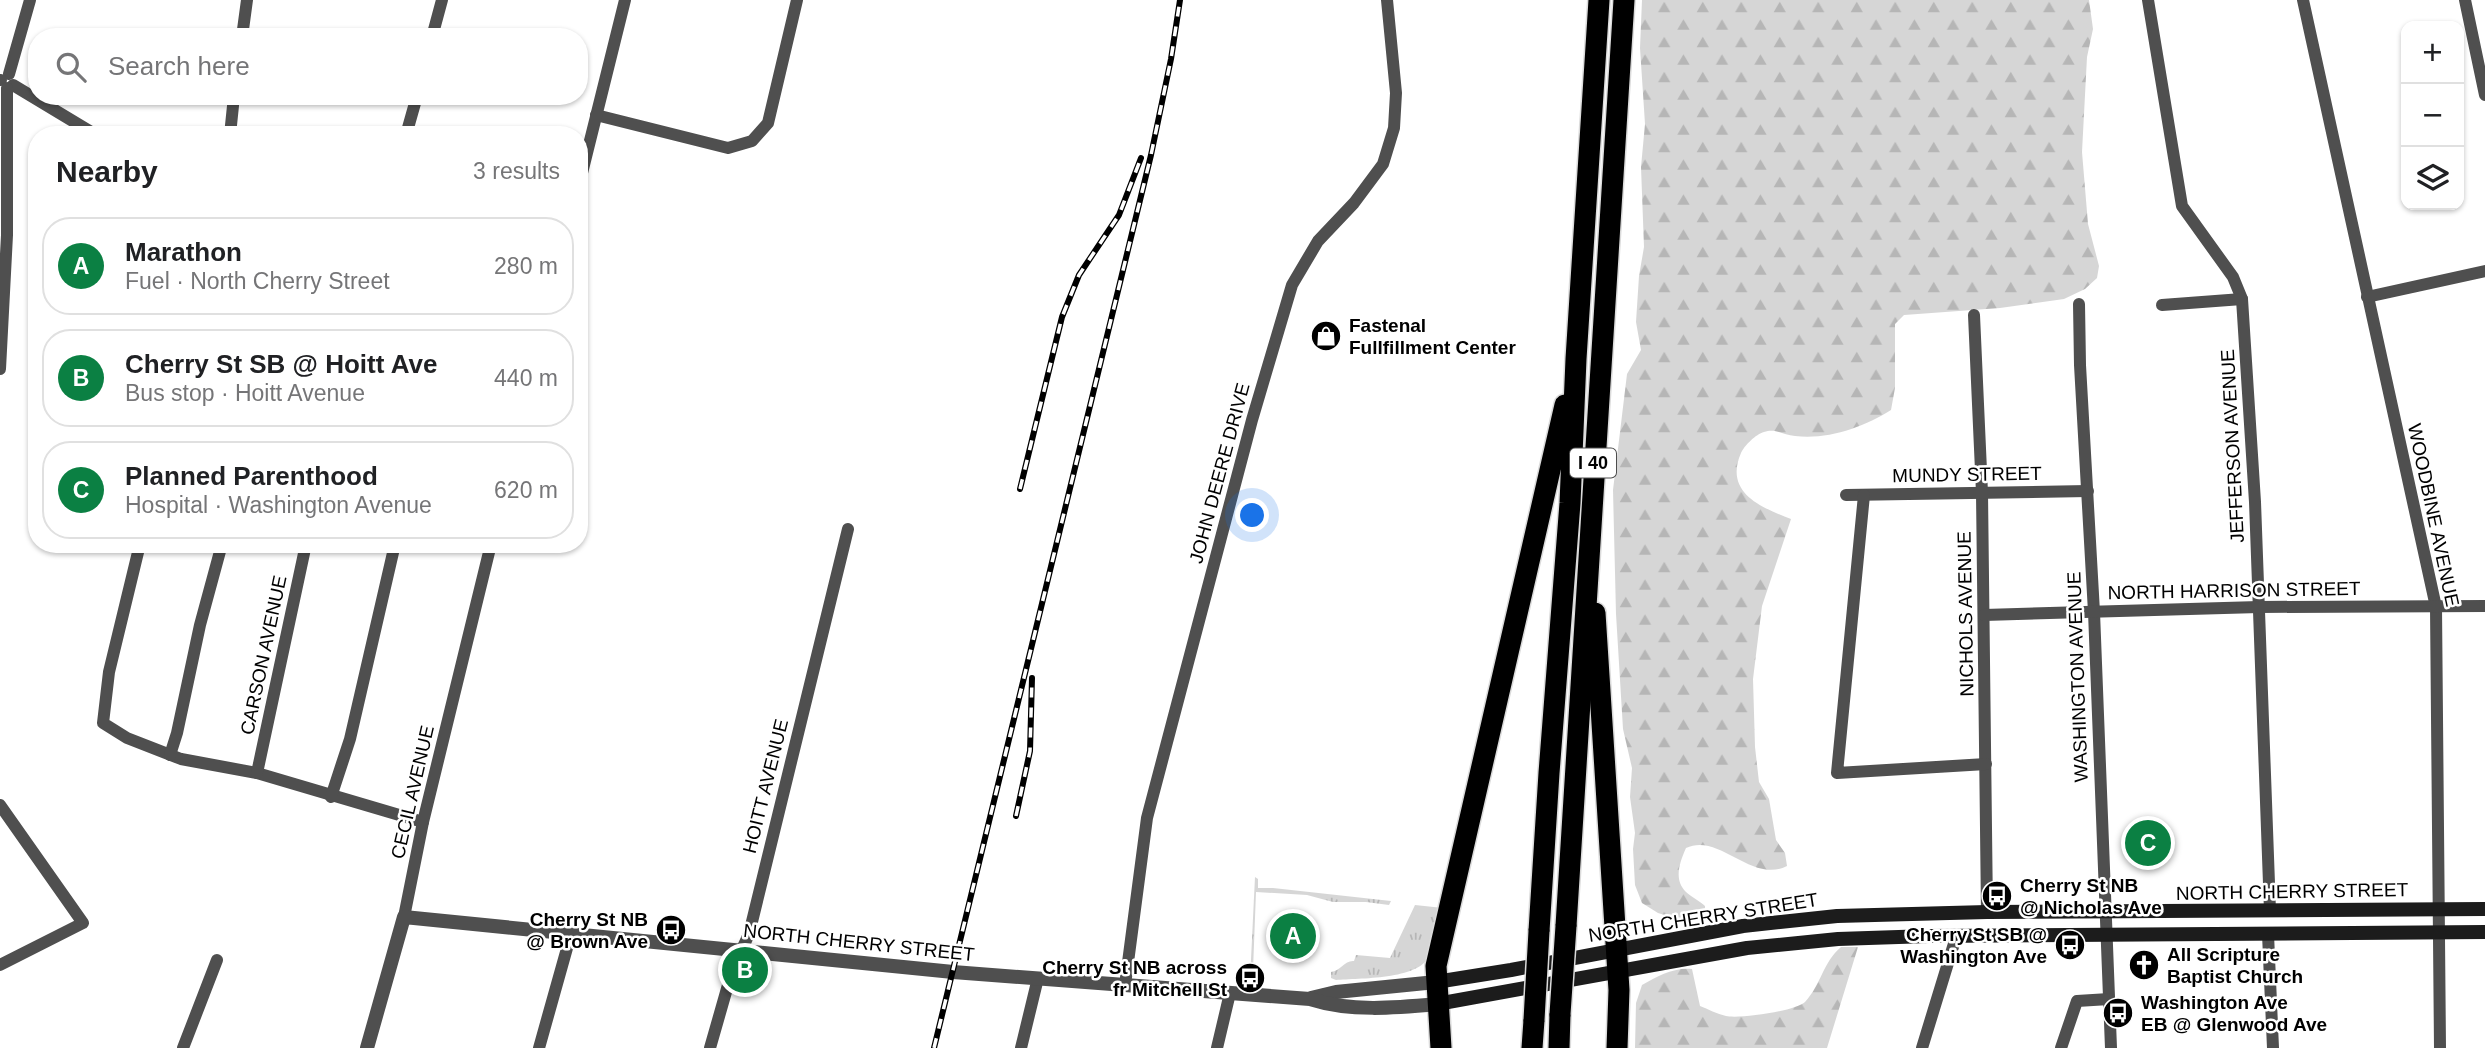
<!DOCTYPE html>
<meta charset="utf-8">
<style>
body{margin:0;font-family:Helvetica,sans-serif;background:#f2f2f2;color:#202124}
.controls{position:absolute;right:21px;top:21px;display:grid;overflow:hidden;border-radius:14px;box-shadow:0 2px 5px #0004}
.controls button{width:63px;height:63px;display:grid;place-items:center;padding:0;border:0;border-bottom:2px solid #e0e0e0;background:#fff;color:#202124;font:35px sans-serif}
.you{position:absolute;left:1253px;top:516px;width:24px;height:24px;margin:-18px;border:5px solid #fff;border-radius:50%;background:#1a73e8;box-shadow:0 0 0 10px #1a73e833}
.badge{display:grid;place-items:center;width:46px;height:46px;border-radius:50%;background:#0b8043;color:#fff;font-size:23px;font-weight:700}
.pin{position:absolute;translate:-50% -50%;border:4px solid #fff;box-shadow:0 2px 7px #0006}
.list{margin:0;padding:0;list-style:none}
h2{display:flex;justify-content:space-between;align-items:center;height:91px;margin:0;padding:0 28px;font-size:30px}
h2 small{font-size:23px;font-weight:400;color:#757577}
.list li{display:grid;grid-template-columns:46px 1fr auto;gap:21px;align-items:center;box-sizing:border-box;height:98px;margin:0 14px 14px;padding:0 14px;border:2px solid #e0e0e0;border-radius:28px}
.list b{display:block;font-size:26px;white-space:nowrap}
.list p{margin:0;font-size:23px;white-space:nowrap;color:#757577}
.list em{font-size:23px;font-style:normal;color:#757577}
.icon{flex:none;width:38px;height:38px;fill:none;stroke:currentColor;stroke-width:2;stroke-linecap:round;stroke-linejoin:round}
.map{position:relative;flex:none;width:2485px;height:1048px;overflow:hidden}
.search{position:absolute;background:#fff;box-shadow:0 2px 5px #0004;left:28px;top:28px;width:560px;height:77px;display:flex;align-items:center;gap:18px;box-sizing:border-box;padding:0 24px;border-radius:28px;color:#757577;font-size:26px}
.panel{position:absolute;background:#fff;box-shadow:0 2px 5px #0004;left:28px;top:126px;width:560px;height:427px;border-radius:28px}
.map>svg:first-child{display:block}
</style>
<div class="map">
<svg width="2485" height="1048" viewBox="0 0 2485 1048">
<defs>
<pattern id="grass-tufts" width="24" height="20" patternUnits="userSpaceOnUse" patternTransform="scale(1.75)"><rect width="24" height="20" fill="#d6d6d6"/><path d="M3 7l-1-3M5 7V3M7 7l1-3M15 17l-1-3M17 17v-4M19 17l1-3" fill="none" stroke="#b6b6b6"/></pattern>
<pattern id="forest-firs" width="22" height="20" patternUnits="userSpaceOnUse" patternTransform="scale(1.75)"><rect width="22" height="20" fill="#d6d6d6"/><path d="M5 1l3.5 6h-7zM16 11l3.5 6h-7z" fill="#b6b6b6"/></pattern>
</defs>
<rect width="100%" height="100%" fill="#fff"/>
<g fill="url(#grass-tufts)">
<polygon points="1255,877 1258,879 1258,888 1273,888 1391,901 1389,905 1366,902 1333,902 1307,895 1256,892 1253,970 1256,976 1253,980 1250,980"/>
<path d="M1415,905l28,3c-4,16 -7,33 -14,48 -10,24 -70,22 -93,24l-5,-2v-6c9,-1 14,-12 23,-11l2,-6 34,3z"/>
</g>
<g fill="url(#forest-firs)">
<path d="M1642,0h447l4,29 -6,28 -5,95 6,72 11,42 -2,12 -12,11 -21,10 -64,9 -96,7 -9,9v64l-4,22c-27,17 -63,30 -96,26 -12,-1 -19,-8 -31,-4 -8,2 -20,14 -23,21 -17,39 19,54 50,66l-29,87 -9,73 2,68 4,35 10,17 7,41 9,13 2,13c-35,18 -68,-34 -101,-18 -6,14 -13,31 0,44 5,5 14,9 19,14v11l-8,3 -20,-1 -19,-6 -16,-10 -7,-18 -2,-36 2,-16 -5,-36 2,-29 -9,-39 -7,-115 -3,-124 14,-116 14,-24 -5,-28 3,-46 5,-29 -3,-80 4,-43 -5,-76z"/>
<path d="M1841,947h17l-31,101h-192l1,-45 6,-18c16,-9 32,-18 50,-16l8,37c8,3 17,8 26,10 13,3 70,-5 79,-14 16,-17 18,-40 36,-55z"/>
</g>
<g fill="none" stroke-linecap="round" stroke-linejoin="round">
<g stroke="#dbdbdb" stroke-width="24">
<g id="motorway">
<polyline points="1595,613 1619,990 1617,1048"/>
<polyline points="1566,926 1624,0"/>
<polyline points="1539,931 1549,773 1570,503 1576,359 1599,0"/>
<polyline points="1441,1048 1436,966 1565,405"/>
<polyline points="1532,1048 1534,1020"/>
<polyline points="1559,1048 1560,1014"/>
</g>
</g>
<g stroke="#4f4f4f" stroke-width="12">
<polyline points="2148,0 2182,206 2233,277 2242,299 2255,502 2270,911"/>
<polyline points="2303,0 2436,607 2440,1048"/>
<polyline points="2465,0 2485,95"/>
<polyline points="242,37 247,0"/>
<polyline points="432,37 442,0"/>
<polyline points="9,74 30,0"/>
<polyline points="0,80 1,80"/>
<polyline points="13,85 96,135"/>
<polyline points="596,115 728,148 752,141 768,123 797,0"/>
<polyline points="230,135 234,96"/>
<polyline points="406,135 417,96"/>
<polyline points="579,185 625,0"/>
<polyline points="2367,297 2485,271"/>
<polyline points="2079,304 2080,365 2094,612 2111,1048"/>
<polyline points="2162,305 2242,299"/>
<polyline points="1974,315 1982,493 1987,912"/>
<polyline points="0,369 7,235 7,88"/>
<polyline points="1846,495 2088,491"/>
<polyline points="1864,495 1837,773 1986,764"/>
<polyline points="140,544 109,672 103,723 127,738 181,759 257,773 423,822"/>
<polyline points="1984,615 2259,607 2485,606"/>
<polyline points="170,755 177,733 200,625 222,544"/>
<polyline points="257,773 306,544"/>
<polyline points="331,797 350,739 395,544"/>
<polyline points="0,805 83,923 0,965"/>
<polyline points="404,917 423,822 491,544"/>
<polyline points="2268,934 2273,1048"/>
<polyline points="1125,985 1147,818 1252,420 1292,285 1318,241 1354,203 1383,164 1394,128 1396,93 1387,0"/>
<polyline points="183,1048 217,960"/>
<polyline points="539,1048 571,934"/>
<polyline points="710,1048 732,971 749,934 848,529"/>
<polyline points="1021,1048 1038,978"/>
<polyline points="1217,1048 1230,993"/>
<polyline points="1922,1048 1956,937"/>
<polyline points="2061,1048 2077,1001 2109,999"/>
</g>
<g stroke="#4f4f4f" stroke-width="14">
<polyline points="1311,998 1336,992 1436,982"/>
<path d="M367,1048l37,-131 549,55 357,27c41,13 84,9 127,5"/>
</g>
<g stroke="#1c1c1c" stroke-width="14">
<polyline points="1436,982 1511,970 1743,926 1837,916 1987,912 2485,909"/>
<polyline points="1437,1004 1747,948 1838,939 1929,936 2485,932"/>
</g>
<use href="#motorway" stroke="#000" stroke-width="21"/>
<g stroke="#000" stroke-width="6">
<g id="rail">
<polyline points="1020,489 1062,317 1079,275 1119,215 1141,158"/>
<polyline points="1016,816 1030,751 1032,678"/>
<polyline points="934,1048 1151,155 1171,59 1180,0"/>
</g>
</g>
<use href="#rail" stroke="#fff" stroke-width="3.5" stroke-dasharray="10" stroke-linecap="butt"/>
<g stroke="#dbdbdb" stroke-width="24" stroke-linecap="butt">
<g id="motorway-bridge">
<polyline points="1560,1014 1566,926"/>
<polyline points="1534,1020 1539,931"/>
</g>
</g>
<use href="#motorway-bridge" stroke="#000" stroke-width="21"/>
</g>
<defs>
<g id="shop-disc" transform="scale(1.575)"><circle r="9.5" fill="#000" stroke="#fff"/><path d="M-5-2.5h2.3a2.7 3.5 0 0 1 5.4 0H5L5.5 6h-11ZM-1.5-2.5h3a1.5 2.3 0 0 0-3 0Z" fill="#fff"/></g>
<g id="bus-disc" transform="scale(1.575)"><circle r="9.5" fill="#000" stroke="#fff"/><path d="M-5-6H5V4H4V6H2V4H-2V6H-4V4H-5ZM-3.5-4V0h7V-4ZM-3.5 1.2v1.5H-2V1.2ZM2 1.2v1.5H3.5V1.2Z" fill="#fff"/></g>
<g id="church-disc" transform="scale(1.575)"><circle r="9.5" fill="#000" stroke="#fff"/><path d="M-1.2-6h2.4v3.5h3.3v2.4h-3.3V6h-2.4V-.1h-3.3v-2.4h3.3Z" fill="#fff"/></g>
</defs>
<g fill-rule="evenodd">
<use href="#shop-disc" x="1326" y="336"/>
<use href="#bus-disc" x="1997" y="896"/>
<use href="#bus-disc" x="671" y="930"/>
<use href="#bus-disc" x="2070" y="945"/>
<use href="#church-disc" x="2144" y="965"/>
<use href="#bus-disc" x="1250" y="978"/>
<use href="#bus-disc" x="2118" y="1013"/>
</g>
<g text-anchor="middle" stroke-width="5" stroke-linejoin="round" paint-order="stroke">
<rect fill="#fff" stroke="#4c4c4c" stroke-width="2" x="1570" y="448.5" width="46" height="29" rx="5"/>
<g font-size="18" font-weight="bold" fill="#000">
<text x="1593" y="469">I 40</text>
</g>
<g font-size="19" font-weight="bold" fill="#000" stroke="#fff" text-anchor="start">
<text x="1349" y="332">Fastenal<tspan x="1349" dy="22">Fullfillment Center</tspan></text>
<text x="2020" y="892">Cherry St NB<tspan x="2020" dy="22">@ Nicholas Ave</tspan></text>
<text x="648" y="926" text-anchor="end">Cherry St NB<tspan x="648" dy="22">@ Brown Ave</tspan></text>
<text x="2047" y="941" text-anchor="end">Cherry St SB @<tspan x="2047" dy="22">Washington Ave</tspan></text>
<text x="2167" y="961">All Scripture<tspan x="2167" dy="22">Baptist Church</tspan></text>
<text x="1227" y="974" text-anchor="end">Cherry St NB across<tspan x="1227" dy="22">fr Mitchell St</tspan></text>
<text x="2141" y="1009">Washington Ave<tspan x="2141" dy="22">EB @ Glenwood Ave</tspan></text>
</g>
<g font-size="19" fill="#000" stroke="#fff">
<text transform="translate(2232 446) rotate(-93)" y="7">JEFFERSON AVENUE</text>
<text transform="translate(1219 473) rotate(-75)" y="7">JOHN DEERE DRIVE</text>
<text transform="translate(1967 474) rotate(-1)" y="7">MUNDY STREET</text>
<text transform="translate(2434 515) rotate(78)" y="7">WOODBINE AVENUE</text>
<text transform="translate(2234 590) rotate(-1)" y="7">NORTH HARRISON STREET</text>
<text transform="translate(1965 614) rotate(-91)" y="7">NICHOLS AVENUE</text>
<text transform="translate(263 655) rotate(-78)" y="7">CARSON AVENUE</text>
<text transform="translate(2077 677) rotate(-92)" y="7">WASHINGTON AVENUE</text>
<text transform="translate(765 786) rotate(-76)" y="7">HOITT AVENUE</text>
<text transform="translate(412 792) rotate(-77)" y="7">CECIL AVENUE</text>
<text transform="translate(2292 891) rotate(-1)" y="7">NORTH CHERRY STREET</text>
<text transform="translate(1703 917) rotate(-9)" y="7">NORTH CHERRY STREET</text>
<text transform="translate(859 942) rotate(6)" y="7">NORTH CHERRY STREET</text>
</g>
</g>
</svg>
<div class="controls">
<button>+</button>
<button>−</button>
<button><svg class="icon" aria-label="layers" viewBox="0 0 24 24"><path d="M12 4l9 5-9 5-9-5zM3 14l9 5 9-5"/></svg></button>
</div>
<div class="you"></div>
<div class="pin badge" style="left:1293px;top:936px">A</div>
<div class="pin badge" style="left:745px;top:970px">B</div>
<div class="pin badge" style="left:2148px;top:843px">C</div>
<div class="search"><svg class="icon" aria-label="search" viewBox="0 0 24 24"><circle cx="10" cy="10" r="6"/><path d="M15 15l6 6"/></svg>Search here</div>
<section class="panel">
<h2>Nearby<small>3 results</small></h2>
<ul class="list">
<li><span class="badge">A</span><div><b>Marathon</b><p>Fuel · North Cherry Street</p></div><em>280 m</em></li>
<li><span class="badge">B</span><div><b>Cherry St SB @ Hoitt Ave</b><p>Bus stop · Hoitt Avenue</p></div><em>440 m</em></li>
<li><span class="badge">C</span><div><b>Planned Parenthood</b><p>Hospital · Washington Avenue</p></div><em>620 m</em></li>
</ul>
</section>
</div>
